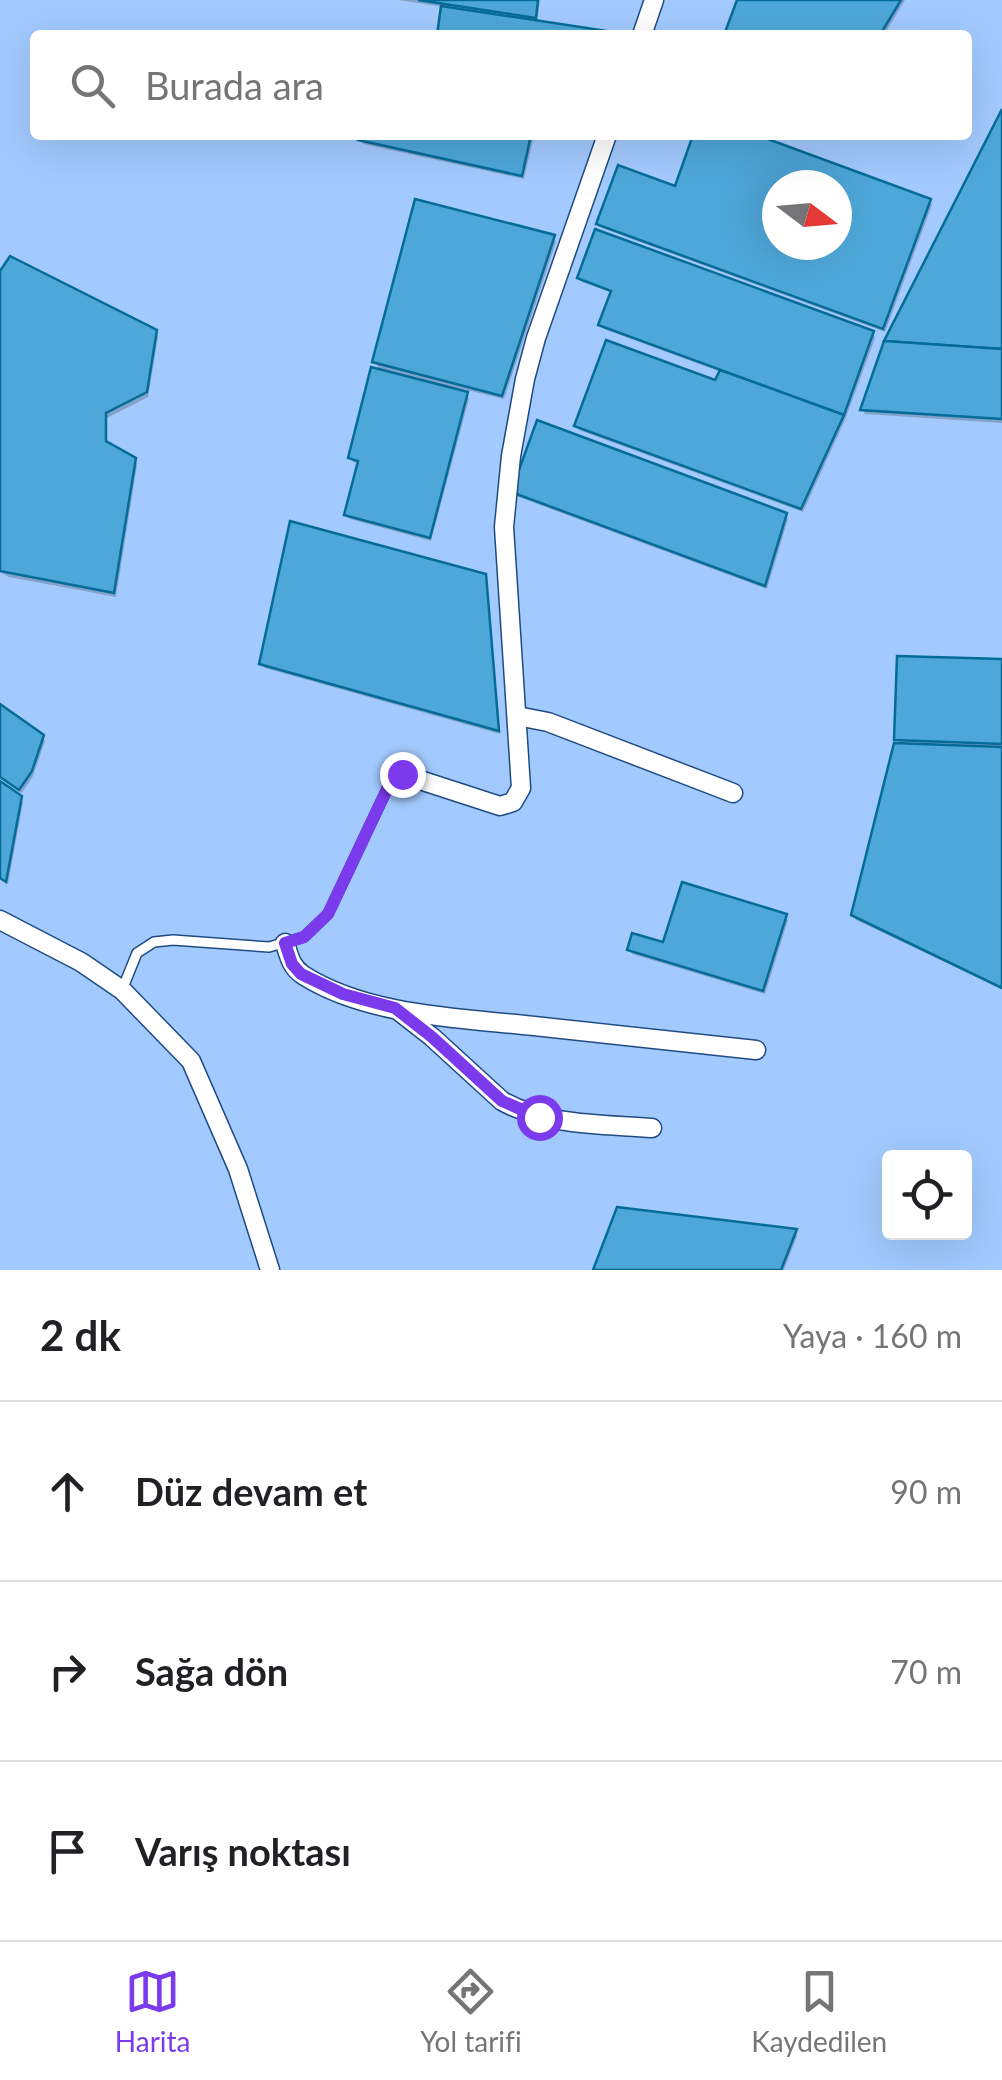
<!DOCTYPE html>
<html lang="tr">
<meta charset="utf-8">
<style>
body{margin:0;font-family:Lato,sans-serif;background:#f2f2f2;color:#202124}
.controls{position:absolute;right:30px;bottom:30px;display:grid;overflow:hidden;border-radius:10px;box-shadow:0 10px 40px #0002}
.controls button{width:90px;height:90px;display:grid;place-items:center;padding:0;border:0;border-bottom:2px solid #e0e0e0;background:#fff;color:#202124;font:50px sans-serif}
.compass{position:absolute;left:762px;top:170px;width:90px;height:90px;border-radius:50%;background:#fff;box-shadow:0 10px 40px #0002;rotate:106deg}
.stop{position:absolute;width:30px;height:30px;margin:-22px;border:8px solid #7c3aed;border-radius:50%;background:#fff}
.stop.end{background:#7c3aed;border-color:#fff;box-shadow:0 2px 10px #0008}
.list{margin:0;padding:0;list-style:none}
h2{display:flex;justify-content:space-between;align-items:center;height:130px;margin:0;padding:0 40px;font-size:42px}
h2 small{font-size:32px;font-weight:400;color:#757577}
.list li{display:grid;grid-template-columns:65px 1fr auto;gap:30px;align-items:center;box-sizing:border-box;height:180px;padding:0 40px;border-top:2px solid #e0e0e0}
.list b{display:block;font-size:38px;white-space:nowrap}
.list em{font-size:32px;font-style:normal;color:#757577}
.icon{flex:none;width:55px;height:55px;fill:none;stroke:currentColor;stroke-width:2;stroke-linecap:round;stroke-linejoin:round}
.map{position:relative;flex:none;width:1002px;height:1270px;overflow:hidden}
.search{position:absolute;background:#fff;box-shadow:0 10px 40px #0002;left:30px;right:30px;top:30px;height:110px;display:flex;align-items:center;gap:25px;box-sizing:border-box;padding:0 35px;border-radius:10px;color:#757577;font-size:38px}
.sheet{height:670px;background:#fff}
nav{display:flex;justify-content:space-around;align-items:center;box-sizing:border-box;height:140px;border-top:2px solid #e0e0e0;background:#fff;font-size:28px;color:#757577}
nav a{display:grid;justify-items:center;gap:5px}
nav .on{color:#7c3aed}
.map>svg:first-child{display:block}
</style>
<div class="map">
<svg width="1002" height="1270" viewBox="0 0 1002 1270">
<rect width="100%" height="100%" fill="#a3cafe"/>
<g fill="#0003" fill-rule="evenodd">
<polygon points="398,0 540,0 537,23 607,35 439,35 444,7"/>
<polygon points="740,0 905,0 884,35 727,35"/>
<polygon points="1002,115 1002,423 865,414 863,410 887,342"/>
<polygon points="362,135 534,135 524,179 363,144 361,140"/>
<path d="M696,135h54l179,66 3,4 -47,127 -283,-104 -3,-4 77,-35zM777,185h60v60h-60z"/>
<polygon points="554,238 556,242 504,399 463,389 469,399 431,541 350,519 347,515 360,464 353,462 350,458 381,372 375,362"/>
<polygon points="0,276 156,332 158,337 148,397 107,418 107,445 135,460 137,465 116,597 9,577 0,572"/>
<polygon points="579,278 873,333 875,338 845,420 803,512 579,430 577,425 717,383 721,372 604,329 601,325 613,293 582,282"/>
<polygon points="513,492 786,515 788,519 767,589 516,496"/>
<polygon points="484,577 487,581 500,734 265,668 262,664"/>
<polygon points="1002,662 1002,989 856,920 854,915 900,745 896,739"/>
<polygon points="0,707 42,736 45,741 33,776 22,793 0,777"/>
<polygon points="0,784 20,798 23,803 8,884 0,878"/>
<polygon points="785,916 788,920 765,994 632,954 630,949 665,945"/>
<polygon points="795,1232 797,1236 784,1270 596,1270"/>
</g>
<g fill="#4ea7d9" stroke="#056c98" stroke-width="2.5" fill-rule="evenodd">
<polygon points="418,0 538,0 536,18"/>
<polygon points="737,0 901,0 880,35 724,35"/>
<polygon points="441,6 607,31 607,35 437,35"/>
<polygon points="1002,109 1002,349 884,341"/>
<polygon points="359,135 531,135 522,176 358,140"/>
<path d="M693,135h64l174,64 -48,130 -287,-105 22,-59 57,21zM777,185h60v60h-60z"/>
<polygon points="415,199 555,235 502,396 372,362"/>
<polygon points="595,229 874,331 844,415 598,325 611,291 577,278"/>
<polygon points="10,256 157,330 147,392 106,413 106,441 136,458 114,593 0,571 0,271"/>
<polygon points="606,340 715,380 720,370 844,415 801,509 574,426"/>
<polygon points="884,341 1002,349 1002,419 860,410"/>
<polygon points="371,367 468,392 430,538 344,515 358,461 348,458"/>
<polygon points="537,420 787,513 765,586 511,492"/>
<polygon points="290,521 486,574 499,731 259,664"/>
<polygon points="897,656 1002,659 1002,744 894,740"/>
<polygon points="0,704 44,735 32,771 19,790 0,777"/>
<polygon points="894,743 1002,747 1002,988 851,915"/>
<polygon points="0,781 22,796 6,882 0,878"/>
<polygon points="682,882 787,914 763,991 627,950 632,933 663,942"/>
<polygon points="617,1207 797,1229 781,1270 593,1270"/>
</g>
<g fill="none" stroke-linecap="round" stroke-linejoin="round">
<g stroke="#1f4b84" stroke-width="12">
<polyline id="service" points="122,990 137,953 154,942 173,940 269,947 304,937 328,914 389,785 403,774 423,781"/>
</g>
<g stroke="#1f4b84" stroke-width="21">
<g id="minor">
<polyline points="642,35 654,0"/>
<polyline points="517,716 548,722 733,793"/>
<polyline points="423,781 500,806 513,802 521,788 504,527 511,456 525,379 536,338 607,135"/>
<polyline points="0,920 81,962 122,990 191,1061 238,1169 270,1270"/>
<path d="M285,943c4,13 6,24 18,32 64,41 158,43 231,51 74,8 148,16 222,24"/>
<path d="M400,1012l32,25 70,64c45,25 100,23 150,27"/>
</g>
</g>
<use href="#service" stroke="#fff" stroke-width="9"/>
<use href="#minor" stroke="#fff" stroke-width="18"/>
</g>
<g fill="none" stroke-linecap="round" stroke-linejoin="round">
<polyline stroke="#7c3aed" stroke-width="12" points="402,774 389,785 328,914 304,937 285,943 292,964 301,974 343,994 395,1008 432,1037 502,1101 539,1117"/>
</g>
</svg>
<div class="controls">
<button><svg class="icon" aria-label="locate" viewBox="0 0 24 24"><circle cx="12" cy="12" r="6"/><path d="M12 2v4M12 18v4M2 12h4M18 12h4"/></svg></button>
</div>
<svg class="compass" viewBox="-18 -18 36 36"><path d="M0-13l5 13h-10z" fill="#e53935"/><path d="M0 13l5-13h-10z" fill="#757577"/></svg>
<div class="stop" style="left:539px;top:1117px"></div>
<div class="stop end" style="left:402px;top:774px"></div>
<div class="search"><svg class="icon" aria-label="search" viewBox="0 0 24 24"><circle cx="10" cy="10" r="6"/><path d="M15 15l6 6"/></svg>Burada ara</div>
</div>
<section class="sheet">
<h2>2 dk<small>Yaya · 160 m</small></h2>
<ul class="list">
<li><svg class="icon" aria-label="ahead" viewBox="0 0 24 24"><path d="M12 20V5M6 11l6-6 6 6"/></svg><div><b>Düz devam et</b></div><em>90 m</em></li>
<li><svg class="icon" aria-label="right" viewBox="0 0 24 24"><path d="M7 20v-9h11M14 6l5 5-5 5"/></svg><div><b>Sağa dön</b></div><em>70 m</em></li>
<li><svg class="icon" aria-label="arrive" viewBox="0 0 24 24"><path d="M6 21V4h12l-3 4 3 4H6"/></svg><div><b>Varış noktası</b></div></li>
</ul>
</section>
<nav>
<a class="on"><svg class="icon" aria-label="map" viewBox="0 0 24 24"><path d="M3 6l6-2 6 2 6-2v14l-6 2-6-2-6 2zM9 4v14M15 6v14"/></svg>Harita</a>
<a><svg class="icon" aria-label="directions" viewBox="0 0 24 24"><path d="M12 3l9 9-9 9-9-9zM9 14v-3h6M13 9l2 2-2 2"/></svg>Yol tarifi</a>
<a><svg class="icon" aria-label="saved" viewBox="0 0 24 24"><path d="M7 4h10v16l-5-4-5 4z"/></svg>Kaydedilen</a>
</nav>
